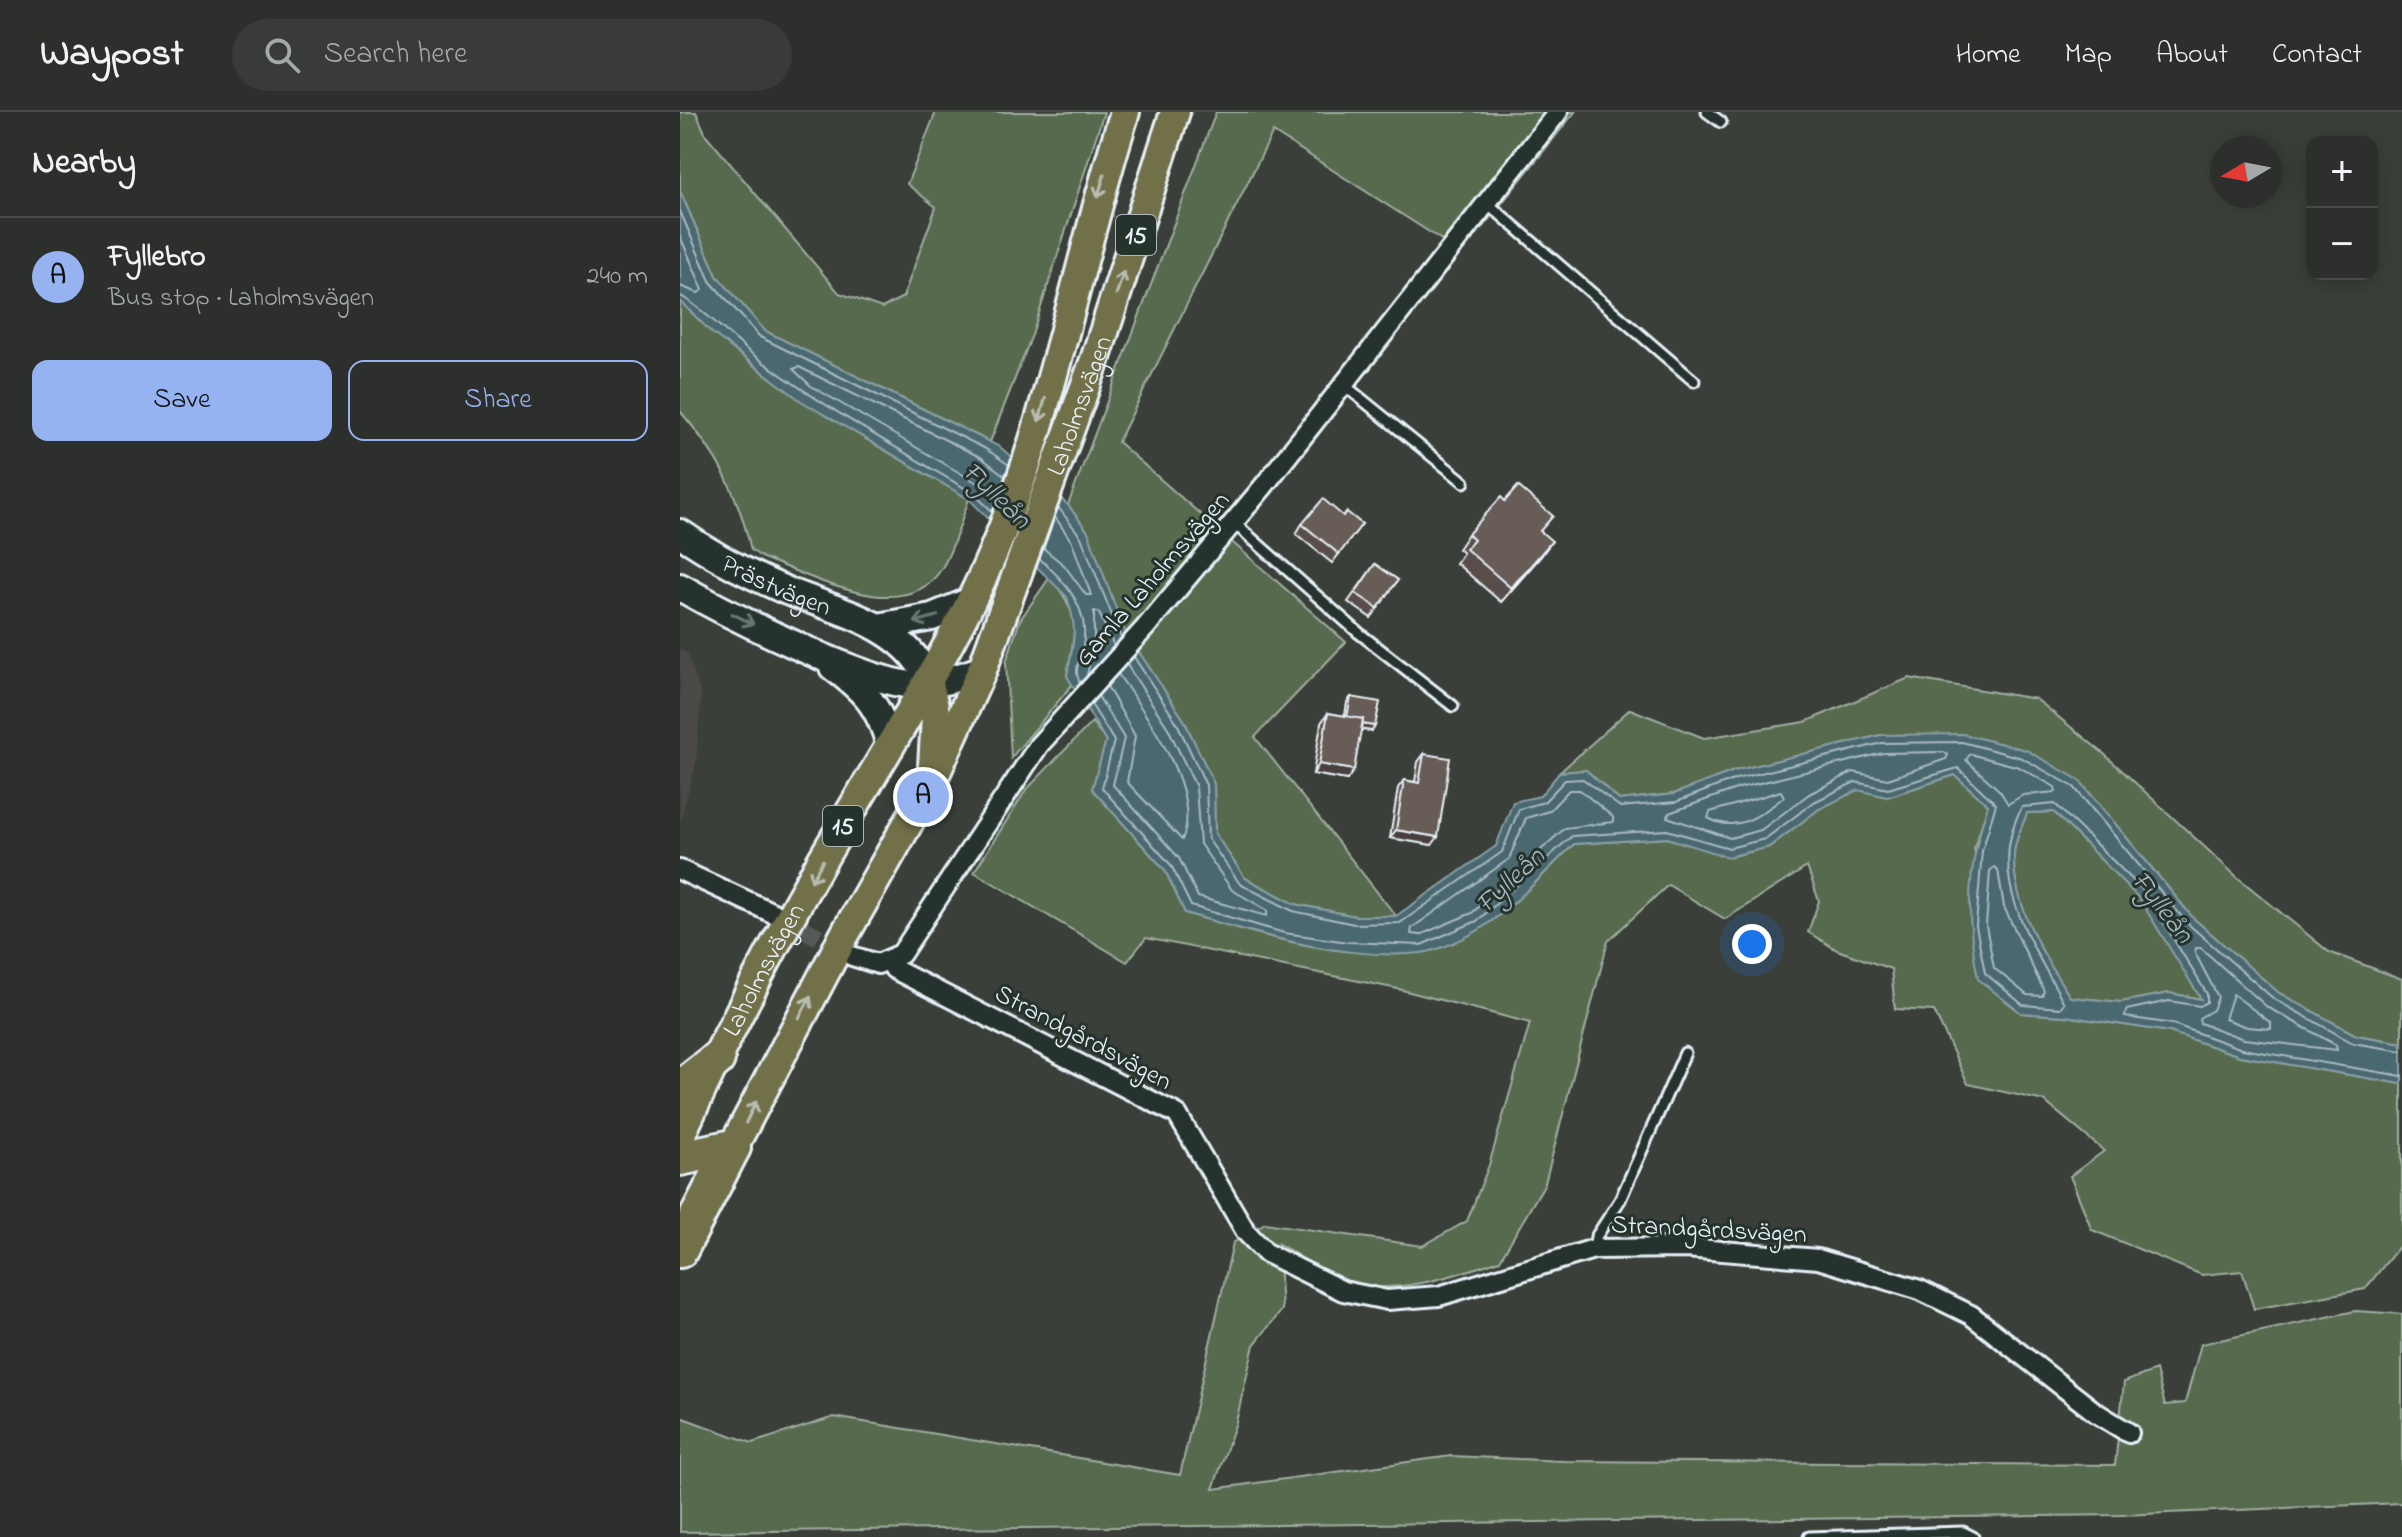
<!DOCTYPE html>
<meta charset="utf-8">
<style>
body{margin:0;font-family:"Indie Flower",sans-serif;background:#383b37;color:#f1f3f6}
.controls{position:absolute;right:24px;top:24px;display:grid;overflow:hidden;border-radius:16px;box-shadow:0 4px 20px #0003}
.controls button{width:72px;height:72px;display:grid;place-items:center;padding:0;border:0;border-bottom:2px solid #484a47;background:#2c2f2b;color:#f1f3f6;font:40px sans-serif}
.compass{position:absolute;left:1530px;top:24px;width:72px;height:72px;border-radius:50%;background:#2c2f2b;box-shadow:0 4px 20px #0003;rotate:260deg}
.you{position:absolute;left:1072px;top:832px;width:28px;height:28px;margin:-20px;border:6px solid #fff;border-radius:50%;background:#1a73e8;box-shadow:0 0 0 12px #1a73e833}
.badge{display:grid;place-items:center;width:52px;height:52px;border-radius:50%;background:#95b2f1;color:#111;font-size:26px;font-weight:700}
.pin{position:absolute;translate:-50% -50%;border:4px solid #fff;box-shadow:0 2px 8px #0006}
.list{margin:0;padding:0;list-style:none}
h2{display:flex;justify-content:space-between;align-items:center;height:104px;margin:0;padding:0 32px;font-size:34px}
h2 small{font-size:26px;font-weight:400;color:#a6a9a9}
.list li{display:grid;grid-template-columns:52px 1fr auto;gap:24px;align-items:center;box-sizing:border-box;height:120px;padding:0 32px;border-top:2px solid #484a47}
.list b{display:block;font-size:30px;white-space:nowrap}
.list p{margin:0;font-size:26px;white-space:nowrap;color:#a6a9a9}
.list em{font-size:26px;font-style:normal;color:#a6a9a9}
.actions{display:flex;gap:16px;padding:24px 32px}
.actions a{flex:1;padding:18px 0;border:2px solid #95b2f1;border-radius:16px;text-align:center;font-size:28px;color:#95b2f1}
.actions .main{background:#95b2f1;color:#111}
.icon{flex:none;width:44px;height:44px;fill:none;stroke:currentColor;stroke-width:2;stroke-linecap:round;stroke-linejoin:round}
.map{position:relative;flex:none;width:1722px;height:1425px;overflow:hidden}
header{display:flex;align-items:center;gap:48px;box-sizing:border-box;height:112px;padding:0 40px;background:#2c2f2b;border-bottom:2px solid #484a47}
header strong{font-size:38px}
nav{display:flex;gap:44px;margin-inline-start:auto;font-size:28px}
.search{width:560px;height:72px;background:#383b37;display:flex;align-items:center;gap:20px;box-sizing:border-box;padding:0 28px;border-radius:44px;color:#a6a9a9;font-size:30px}
main{display:flex}
aside{flex:1;background:#2c2f2b}
.map>svg:first-child{display:block}
</style>
<header>
<strong>Waypost</strong>
<div class="search"><svg class="icon" aria-label="search" viewBox="0 0 24 24"><circle cx="10" cy="10" r="6"/><path d="M15 15l6 6"/></svg>Search here</div>
<nav><a>Home</a><a>Map</a><a>About</a><a>Contact</a></nav>
</header>
<main>
<aside>
<h2>Nearby<small></small></h2>
<ul class="list">
<li><span class="badge">A</span><div><b>Fyllebro</b><p>Bus stop · Laholmsvägen</p></div><em>240 m</em></li>
</ul>
<div class="actions"><a class="main">Save</a><a>Share</a></div>
</aside>
<div class="map">
<svg width="1722" height="1425" viewBox="0 0 1722 1425">
<rect width="100%" height="100%" fill="#3a3f39"/>
<filter id="ink" filterUnits="userSpaceOnUse"><feTurbulence type="fractalNoise" baseFrequency=".0125" numOctaves="2"/><feDisplacementMap in="SourceGraphic" scale="16" xChannelSelector="R" yChannelSelector="G"/><feConvolveMatrix kernelMatrix="1 2 1 2 8 2 1 2 1" color-interpolation-filters="sRGB"/></filter>
<g filter="url(#ink)">
<polygon fill="#4b4a46" points="0,536 8,542 21,583 16,651 0,709"/>
<g fill="#596b4e" stroke="#a0aea3" stroke-width="2">
<polygon points="0,0 16,0 26,23 159,181 202,196 223,185 256,95 227,72 256,0 424,0 352,223 310,330 85,219 37,164 0,79"/>
<polygon points="536,0 895,0 782,141 593,20 438,330 666,530 575,625 716,804 675,804 615,792 565,766 535,722 534,672 504,608 443,516 408,420 388,393"/>
<path d="M0,189c83,85 188,139 289,198 -8,22 -15,49 -27,69 -36,60 -131,8 -179,-10l-12,-8c-13,-57 -33,-95 -71,-139z"/>
<path d="M370,465c33,40 25,52 17,98l5,10 -61,73 -5,-96 14,-42z"/>
<polygon points="1229,566 1356,587 1423,641 1556,764 1649,840 1722,867 1722,931 1676,923 1599,881 1513,806 1399,668 1201,623 1054,659 994,682 939,688 906,658 880,660 950,597 1024,626 1125,610"/>
<path d="M412,610l14,19 -14,48 73,81 20,43c87,25 217,69 298,14 34,-23 62,-55 91,-83l93,-6 62,19 40,-10 50,-38 39,-20 29,8 68,-22 33,30 -14,44 47,164 44,3 105,16 70,24 162,28v159l-37,46 -111,20 -12,-38 -40,4 -110,-45 -22,-54 34,-25 -60,-50 -76,-17 -34,-73 -39,-2 -4,-40 -54,-19 -29,-18 11,-31 -12,-34 -82,52 -57,-34 -60,56 -63,242 -45,77c-47,16 -114,40 -163,19 -21,-9 -39,-25 -59,-35l4,66 -28,35 -18,77 -23,67 238,-33 113,5 551,4 9,-83 32,-12 9,35 20,-2 16,-59 154,-33 47,3v189l-281,12 -1441,17v-115l72,26 82,-26 346,58 53,-232 32,-20 157,23 45,-25 22,-56 41,-142 -132,-34 -252,-51 -19,24 -153,-90 52,-82z"/>
<path d="M1374,700l85,86 63,101 -33,-6 -48,9 -51,-5c-26,-39 -58,-93 -56,-143 0,-13 9,-29 13,-41z"/>
</g>
<path fill="#4a6870" stroke="#899fa6" stroke-width="2" fill-rule="evenodd" d="M0,79l37,85 48,55 235,116 68,58 20,27 35,96 61,92 30,64 1,50 30,44 50,26 60,12h41l100,-70 17,-44 27,-6 20,-24 26,-2 33,30 55,-6 60,-23 147,-36 82,-1 63,16 53,30 114,138 86,75 77,42 46,8v41l-162,-28 -70,-24 -105,-16 -44,-3 -43,-34c-13,-66 -11,-110 10,-174l-33,-30 -68,22 -29,-7 -39,19 -50,38 -41,10 -61,-19 -93,6c-29,28 -57,60 -91,83 -14,10 -45,24 -62,26 -76,8 -164,-19 -236,-40l-20,-43 -73,-81 14,-48 -39,-65c6,-36 12,-43 0,-79l-98,-98 -168,-98 -90,-69 -31,-31zM1374,700l85,86 62,101 -32,-6 -48,9 -51,-5c-26,-40 -58,-93 -56,-143 0,-13 9,-29 13,-41z"/>
<g fill="none" stroke-linecap="round" stroke-linejoin="round">
<g stroke="#a9bac2" stroke-width="2">
<polyline points="0,99 30,169 80,225 306,337 329,353"/>
<polyline points="0,124 23,178 18,181 0,174"/>
<path d="M0,184c9,1 58,47 71,57 70,53 146,95 222,140l19,18"/>
<polyline points="316,389 299,372 131,274 113,257 119,255 302,346 325,364"/>
<polyline points="378,395 401,425 441,526"/>
<polyline points="363,436 384,453 406,483 411,483 392,430 375,405"/>
<path d="M360,447c25,22 50,49 43,87 -3,15 -10,23 -3,37"/>
<polyline points="454,545 497,611 526,673 528,727 560,772 613,799 674,812 720,811 822,740 839,697 864,690 885,668 903,667 940,695 996,690 1056,667 1202,631 1282,630 1342,646 1394,675 1507,811 1594,887 1673,931 1722,939"/>
<polyline points="407,563 414,533 414,499 419,501 434,534"/>
<path d="M427,574l28,50 -8,46 55,58c21,-49 -37,-127 -64,-166"/>
<polyline points="418,584 444,626 433,673 499,746 518,785 587,804 587,798 552,778 520,732 516,675 488,616 447,553"/>
<path d="M411,592l23,37 -12,47 69,77 20,41 93,27 64,9 73,3 56,-24 95,-85 95,-6 62,18 36,-9 49,-37 41,-20 33,7 70,-21 38,36 -14,47 -6,75 9,47 38,32 37,3 4,-5c-32,-60 -80,-127 -42,-196l33,-3 90,88 62,102v8l-7,4 -31,-5 -43,9 -1,7 48,7 69,25 160,27"/>
<polygon points="1264,640 1268,643 1266,647 1208,667 1173,660 1129,682 1081,718 1050,726 987,705 989,701 1059,676 1203,641"/>
<polygon points="1290,642 1339,655 1375,675 1376,680 1343,683 1328,692 1320,679 1286,648"/>
<polygon points="889,678 900,678 933,705 933,710 885,716 792,801 740,823 731,822 732,816 829,747 846,706 869,699"/>
<path d="M1101,679l3,6c-23,18 -47,37 -76,21l2,-6z"/>
<polygon points="1314,755 1318,758 1324,795 1364,879 1362,884 1347,883 1314,856 1306,814 1310,759"/>
<polygon points="1521,836 1587,895 1656,933 1657,938 1564,927 1520,911 1519,906 1533,898 1538,885 1515,841 1516,836"/>
<polygon points="1553,882 1591,911 1591,917 1567,915 1545,907"/>
</g>
<polyline stroke="#545a56" stroke-width="18" stroke-dasharray="18 9" stroke-linecap="butt" points="99,804 165,839"/>
<g stroke="#e8f1f8" stroke-width="15">
<g id="lane">
<polyline points="1027,0 1041,10"/>
<polyline points="806,90 1014,269"/>
<polyline points="663,272 784,370"/>
<polyline points="553,410 679,521 773,594"/>
<polyline points="914,1137 916,1125 940,1088 1005,941"/>
<polyline points="1129,1425 1283,1420 1293,1425"/>
</g>
</g>
<g stroke="#e8f1f8" stroke-width="24">
<g id="street">
<polyline points="0,758 93,801"/>
<polyline points="172,844 198,852 221,842 359,633 465,516 583,375 878,0"/>
<polyline points="211,850 214,857 497,1002 566,1120 586,1141 663,1179 707,1188 759,1184 914,1137 1006,1136 1138,1147 1240,1178 1291,1203 1415,1300 1449,1321"/>
</g>
</g>
<g stroke="#e8f1f8" stroke-width="32">
<g id="secondary">
<path id="s1" d="M0,421c30,21 64,39 98,54 51,23 132,36 151,97"/>
<path d="M0,475c45,26 190,99 237,98 22,0 44,-9 65,-15"/>
<polyline points="198,515 252,505 291,489"/>
<path d="M153,555c33,25 47,39 57,79"/>
</g>
</g>
<g stroke="#e8f1f8" stroke-width="34">
<g id="primary">
<polyline points="249,572 256,605 253,654"/>
<path id="s2" d="M0,1024c42,-93 90,-185 141,-274 50,-87 105,-171 150,-261 76,-153 102,-327 154,-489"/>
<path id="s3" d="M53,1035l112,-213 87,-153 50,-111 114,-313 79,-245"/>
</g>
</g>
<g stroke="#e8f1f8" stroke-width="40">
<g id="highway">
<polyline points="0,976 37,947"/>
<polyline points="0,1046 53,1035"/>
<polyline points="0,1138 53,1035"/>
</g>
</g>
<use href="#lane" stroke="#26332d" stroke-width="9"/>
<use href="#street" stroke="#26332d" stroke-width="18"/>
<use href="#secondary" stroke="#26332d" stroke-width="26"/>
<use href="#primary" stroke="#71704a" stroke-width="28"/>
<use href="#highway" stroke="#71704a" stroke-width="34"/>
</g>
<g fill="#594e4a" stroke="#e8f1f8" stroke-width="2">
<polygon points="663,404 682,412 652,451 616,422 622,412"/>
<polygon points="861,420 862,443 821,490 776,451 783,441 778,437 788,422"/>
<polygon points="695,452 718,468 691,506 668,490"/>
<polygon points="671,585 695,614 692,619 681,618 667,668 633,662 641,611 648,601 665,604 667,590"/>
<polygon points="744,642 752,733 710,726 718,676 724,668 735,670 738,650"/>
</g>
<g fill="#48403c" stroke="#e8f1f8" stroke-width="2">
<polygon points="872,429 862,443 821,490 831,476"/>
<polygon points="666,610 695,614 692,619 663,615"/>
<polygon points="639,652 674,658 667,668 633,662"/>
<polygon points="716,718 758,725 752,733 710,726"/>
</g>
<g fill="#675b56" stroke="#e8f1f8" stroke-width="2">
<polygon points="838,374 873,404 860,419 872,429 831,476 786,437 794,428 788,422 821,385 825,389"/>
<polygon points="643,387 663,404 667,400 682,412 659,442 622,412"/>
<polygon points="695,452 718,468 698,496 675,481"/>
<polygon points="671,585 700,590 695,614 682,612 683,607 667,605"/>
<polygon points="648,601 683,607 674,658 639,652"/>
<polygon points="744,642 770,646 758,725 716,718 724,668 739,671"/>
</g>
<defs><path id="oneway-shaft" d="M-6 0H5M1.5-3L5.5 0L1.5 3" fill="none" stroke-width="1.6" stroke-linecap="round" stroke-linejoin="round" transform="scale(2)"/></defs>
<g stroke="#b8bdb2">
<use href="#oneway-shaft" transform="translate(421 74) rotate(107)"/>
<use href="#oneway-shaft" transform="translate(440 171) rotate(-72)"/>
<use href="#oneway-shaft" transform="translate(362 298) rotate(106)"/>
<use href="#oneway-shaft" transform="translate(137 759) rotate(119)"/>
<use href="#oneway-shaft" transform="translate(125 895) rotate(-62)"/>
<use href="#oneway-shaft" transform="translate(71 1000) rotate(-64)"/>
</g>
<g stroke="#6a7674">
<use href="#oneway-shaft" transform="translate(63 507) rotate(26)"/>
<use href="#oneway-shaft" transform="translate(246 507) rotate(164)"/>
</g>
</g>
<g text-anchor="middle" stroke-width="6" stroke-linejoin="round" paint-order="stroke">
<g fill="#26332d" stroke="#aeb8bb" stroke-width="2">
<rect x="436" y="103" width="40" height="40" rx="6"/>
<rect x="143" y="694" width="40" height="40" rx="6"/>
</g>
<g font-size="24" font-weight="bold" fill="#e8f1f8">
<text x="456" y="131">15</text>
<text x="163" y="722">15</text>
</g>
<g font-size="26" fill="#e8f1f8" stroke="#26332d">
<text dy="9" stroke="none"><textPath href="#s3" startOffset="820">Laholmsvägen</textPath></text>
<text transform="translate(471 466) rotate(-49)" y="9">Gamla Laholmsvägen</text>
<text dy="9" stroke="none"><textPath href="#s1" startOffset="110">Prästvägen</textPath></text>
<text dy="9" stroke="none"><textPath href="#s2" startOffset="186">Laholmsvägen</textPath></text>
<text transform="translate(404 924) rotate(28)" y="9">Strandgårdsvägen</text>
<text transform="translate(1029 1116) rotate(3)" y="9">Strandgårdsvägen</text>
</g>
<g font-size="28" font-style="italic" fill="#a9bac2" stroke="#26332d">
<text transform="translate(318 382) rotate(44)" y="10">Fylleån</text>
<text transform="translate(829 767) rotate(-43)" y="10">Fylleån</text>
<text transform="translate(1484 794) rotate(52)" y="10">Fylleån</text>
</g>
</g>
</svg>
<div class="controls">
<button>+</button>
<button>−</button>
</div>
<svg class="compass" viewBox="-18 -18 36 36"><path d="M0-13l5 13h-10z" fill="#e53935"/><path d="M0 13l5-13h-10z" fill="#a6a9a9"/></svg>
<div class="you"></div>
<div class="pin badge" style="left:243px;top:685px">A</div>
</div>
</main>
